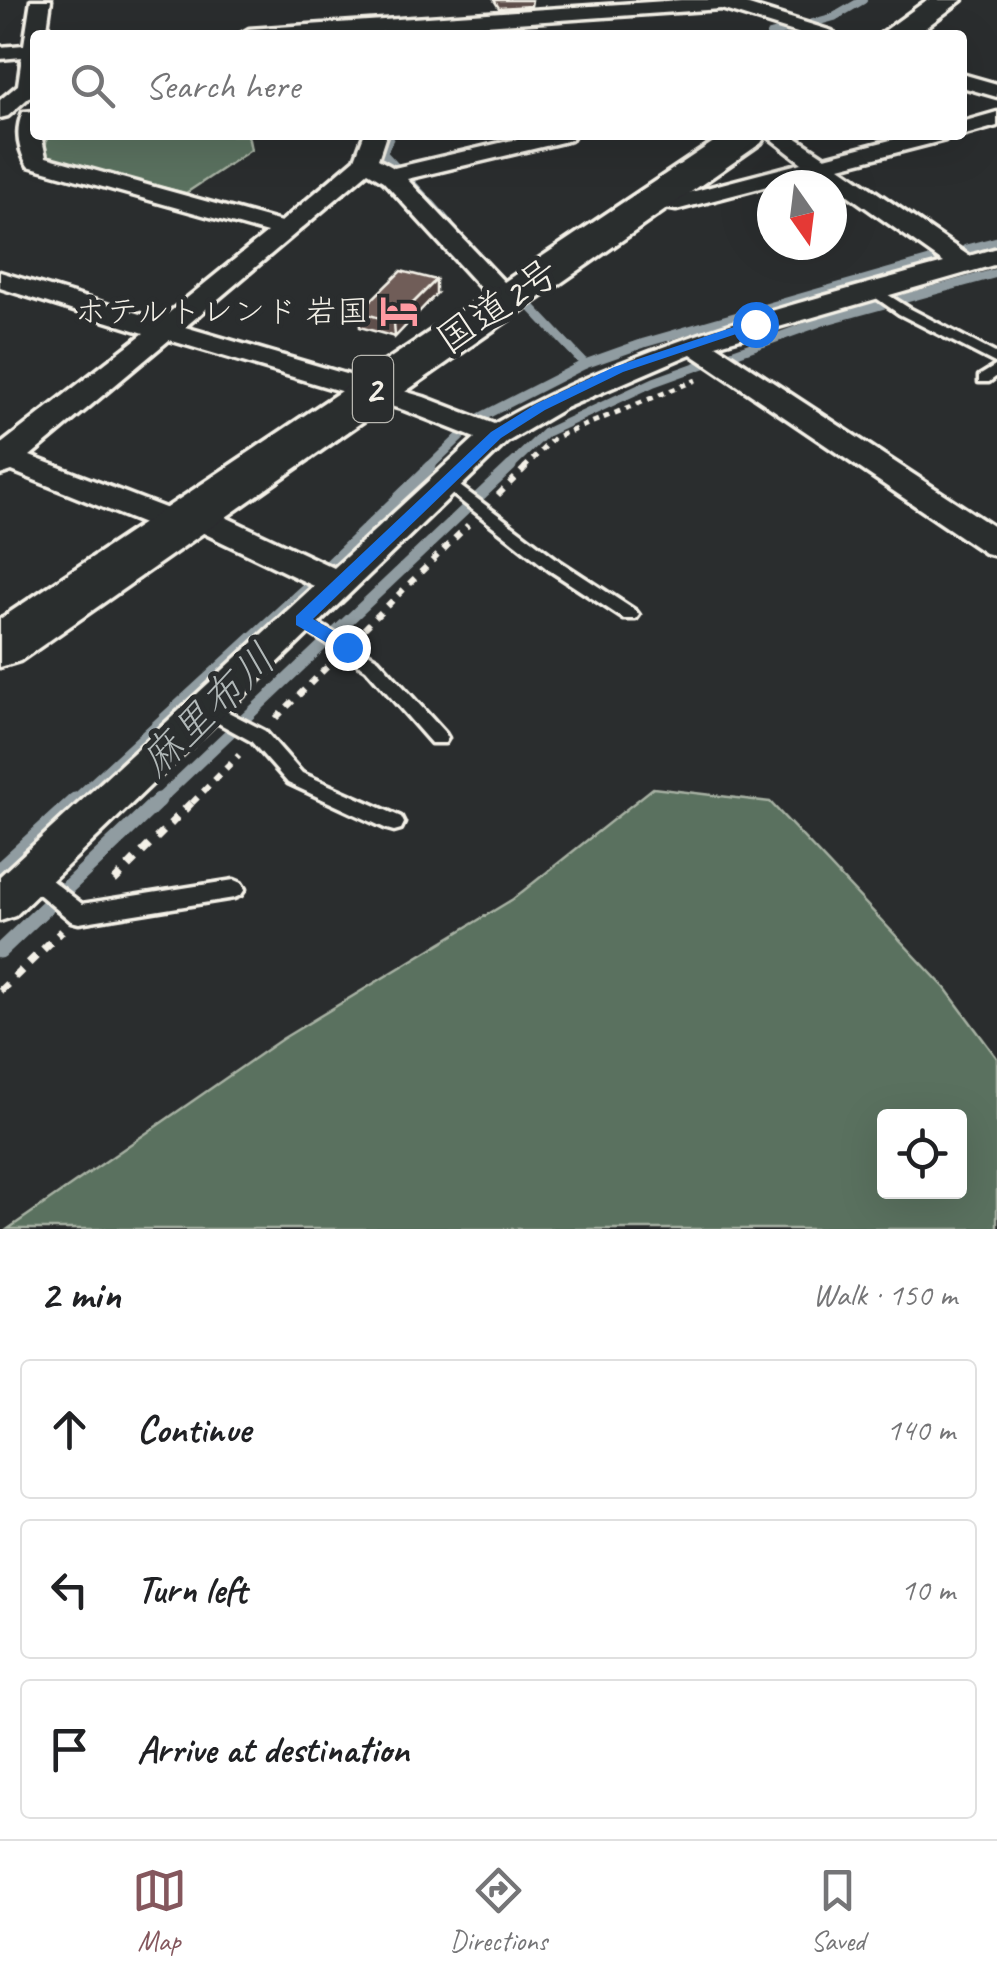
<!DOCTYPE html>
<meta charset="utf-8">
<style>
body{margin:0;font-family:Caveat,"Klee One",sans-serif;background:#f6f6f6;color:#202124}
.controls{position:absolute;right:30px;bottom:30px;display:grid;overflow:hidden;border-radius:10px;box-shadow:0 10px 40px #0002}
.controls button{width:90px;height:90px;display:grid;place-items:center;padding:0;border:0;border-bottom:2px solid #e0e0e0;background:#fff;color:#202124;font:50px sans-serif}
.compass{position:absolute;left:757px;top:170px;width:90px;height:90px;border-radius:50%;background:#fff;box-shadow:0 10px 40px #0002;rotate:166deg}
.stop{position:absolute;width:30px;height:30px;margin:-22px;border:8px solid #1a73e8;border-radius:50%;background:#fff}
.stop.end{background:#1a73e8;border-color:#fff;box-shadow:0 2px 10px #0008}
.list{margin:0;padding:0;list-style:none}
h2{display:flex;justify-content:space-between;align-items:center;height:130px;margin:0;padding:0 40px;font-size:42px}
h2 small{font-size:32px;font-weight:400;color:#757577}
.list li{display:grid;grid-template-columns:65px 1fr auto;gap:30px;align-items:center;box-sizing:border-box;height:140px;margin:0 20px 20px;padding:0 20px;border:2px solid #e0e0e0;border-radius:10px}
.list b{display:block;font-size:38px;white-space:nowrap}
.list em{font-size:32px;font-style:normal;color:#757577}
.icon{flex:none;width:55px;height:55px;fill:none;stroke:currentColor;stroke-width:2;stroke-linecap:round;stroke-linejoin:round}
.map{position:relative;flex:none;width:997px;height:1229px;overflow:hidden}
.search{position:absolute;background:#fff;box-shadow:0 10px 40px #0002;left:30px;right:30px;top:30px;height:110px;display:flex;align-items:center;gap:25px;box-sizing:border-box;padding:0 35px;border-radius:10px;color:#757577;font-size:38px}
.sheet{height:610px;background:#fff}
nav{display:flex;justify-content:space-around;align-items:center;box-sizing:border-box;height:140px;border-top:2px solid #e0e0e0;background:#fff;font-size:28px;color:#757577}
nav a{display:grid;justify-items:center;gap:5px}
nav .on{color:#84575d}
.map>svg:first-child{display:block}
</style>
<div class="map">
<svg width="997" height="1229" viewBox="0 0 997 1229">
<rect width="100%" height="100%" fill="#2a2d2e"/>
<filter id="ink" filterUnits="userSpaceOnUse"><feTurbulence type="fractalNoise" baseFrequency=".01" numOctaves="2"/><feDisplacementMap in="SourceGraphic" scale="20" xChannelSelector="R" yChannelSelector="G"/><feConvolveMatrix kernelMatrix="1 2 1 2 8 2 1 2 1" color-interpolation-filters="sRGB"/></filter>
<g filter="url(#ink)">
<g fill="#5a715e" stroke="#a7b1a3" stroke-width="2.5" fill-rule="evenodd">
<polygon points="48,135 248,135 251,150 186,193 42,159"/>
<path d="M653,788l117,14 175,186 52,70v171h-989l274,-190 231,-140zM884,1116h76v76h-76z"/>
</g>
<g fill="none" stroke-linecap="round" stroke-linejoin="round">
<g stroke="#909ca1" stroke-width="8">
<polyline points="770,35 834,17 863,0"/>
<polyline points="391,135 383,153 398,169"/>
<polyline points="408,179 433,206"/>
</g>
<g stroke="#909ca1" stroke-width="9">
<polyline points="431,204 449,224"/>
<polyline points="966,249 997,241"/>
<polyline points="530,306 585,364"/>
<polyline points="481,417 585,364 644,343 940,258"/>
<polyline points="428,468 464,433"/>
<polyline points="508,468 545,433 654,382 823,321 997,273"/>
</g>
<g stroke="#909ca1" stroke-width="11">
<polyline points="329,565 431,466"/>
<polyline points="72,803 307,587"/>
<polyline points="156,803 511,466"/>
</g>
<g stroke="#909ca1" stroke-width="15">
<polyline points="0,869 75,800"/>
<polyline points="0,951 159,800"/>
</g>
<g stroke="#f4f1e8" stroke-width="7">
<g id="lane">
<polygon points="874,286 909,308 997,354 997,364 899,314 869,293 869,287"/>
<polygon points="997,365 997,376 989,382 979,382 979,376"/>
<polygon points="448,477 561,562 636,611 639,615 636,619 624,619 549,570 442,486 440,482"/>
<polygon points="302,614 378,659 445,733 448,738 445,743 431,743 366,669 296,624 293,620"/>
<polygon points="209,702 265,731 302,773 401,817 404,823 401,829 394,831 387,829 288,783 251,741 202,714 200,709 202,704"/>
<polygon points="30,866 37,869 82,904 234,880 241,883 245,889 241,895 234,898 79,923 71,921 23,881 20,875 23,869"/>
</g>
</g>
<g stroke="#f4f1e8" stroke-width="7">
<g id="street">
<polygon points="31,0 51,0 46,35 35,35 35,92 8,116 0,118 0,100 18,85 22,57 0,59 0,47 24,45"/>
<polygon points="681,0 733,0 832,31 835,35 804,35 721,9 337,35 239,35 249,29"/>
<polygon points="962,74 997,84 997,97 962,87"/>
<path d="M35,111v24h6l5,22 235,65 74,-63 9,-24h22l-8,24 16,9 140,-33h40l-3,5 -164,39 97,103 22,13 -4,6 -9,2 -27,-9 -103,-113 -15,-9 -183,155 239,70 70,27c142,-80 295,-119 450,-161l-127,-90 -141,37 -33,-6 -3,-5 3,-5 33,2 126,-33 -36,-28h26l33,22 85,-22h38l-3,5 -105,27 129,89 28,-8v16l-281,81 281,184v27l-12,-3 -294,-199 -5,2 -121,52 -58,34 -492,474 -15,5v-45l314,-290 -121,-58 -15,8 -12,-3 -154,-62 -12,4v-30l144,-112 -144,-45v-16l160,48 107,-87 -239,-67c-10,-17 -13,-36 -5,-54zM169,340l235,70 71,28 -141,130 -130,-61 -11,-3 -11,3 -4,6 -148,-57z"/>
<polygon points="997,112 997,126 962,136 959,135 962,122"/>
</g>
</g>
<g stroke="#f4f1e8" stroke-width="7">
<g id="highway">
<polygon points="927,0 962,0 916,35 879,35"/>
<polygon points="724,135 766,135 761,143 20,661 0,667 0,619"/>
</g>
</g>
<polyline stroke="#f4f1e8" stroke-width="5" stroke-dasharray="6 6" stroke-linecap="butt" points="524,468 554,438 696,380"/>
<g stroke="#f4f1e8" stroke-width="6" stroke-dasharray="8 8" stroke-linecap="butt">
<polyline points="498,495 527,466"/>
<polyline points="364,629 468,525"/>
<polyline points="276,718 331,663"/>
<polyline points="192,803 239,755"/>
</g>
<g stroke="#f4f1e8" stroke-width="8" stroke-dasharray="10 10" stroke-linecap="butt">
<polyline points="114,881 194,800"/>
<polyline points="0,991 62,931"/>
</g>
<use href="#lane" fill="#2a2d2e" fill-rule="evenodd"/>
<use href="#street" fill="#2a2d2e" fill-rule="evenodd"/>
<use href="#highway" fill="#2a2d2e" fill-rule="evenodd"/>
</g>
<g fill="#5f504c" stroke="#f4f1e8" stroke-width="2.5">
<polygon points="494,0 532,0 531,6 499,8"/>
<polygon points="436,294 395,337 360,327 359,312"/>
</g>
<polygon fill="#4e413e" stroke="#f4f1e8" stroke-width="2.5" points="436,280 436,294 395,337 394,322"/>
<polygon fill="#6f5d58" stroke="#f4f1e8" stroke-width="2.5" points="401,271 436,280 394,322 359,312"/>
</g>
<polygon fill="#1a73e8" points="755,320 762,324 760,326 623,372 545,410 501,438 313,619 353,642 353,651 341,651 296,625 296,616 491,432 536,404 614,367"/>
<defs>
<g id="hotel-bare" transform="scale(3)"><path d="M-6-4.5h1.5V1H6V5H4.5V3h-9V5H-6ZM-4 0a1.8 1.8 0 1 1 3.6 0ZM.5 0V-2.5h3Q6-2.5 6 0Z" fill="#ff9aa2" stroke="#2a2d2e" stroke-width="2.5" paint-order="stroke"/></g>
</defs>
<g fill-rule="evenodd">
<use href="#hotel-bare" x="399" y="311"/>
</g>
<g text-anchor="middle" stroke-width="10" stroke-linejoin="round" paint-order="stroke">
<g font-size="32" fill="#f4f1e8" stroke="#2a2d2e" text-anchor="end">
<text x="369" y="322">ホテルトレンド 岩国</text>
</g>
<rect fill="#2a2d2e" stroke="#b7b6b0" stroke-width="2.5" x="353" y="356" width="40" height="66" rx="8"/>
<g font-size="38" font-weight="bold" fill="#f4f1e8">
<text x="373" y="402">2</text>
</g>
<g font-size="40" fill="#f4f1e8" stroke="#2a2d2e">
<text transform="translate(497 305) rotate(-34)" y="14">国道2号</text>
</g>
<g font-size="42" font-style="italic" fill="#b1b8b8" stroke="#2a2d2e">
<text transform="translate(207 709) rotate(-44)" y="15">麻里布川</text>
</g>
</g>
</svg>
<div class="controls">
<button><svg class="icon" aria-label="locate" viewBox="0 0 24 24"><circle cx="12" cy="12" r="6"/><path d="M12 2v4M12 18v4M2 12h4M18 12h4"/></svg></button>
</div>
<svg class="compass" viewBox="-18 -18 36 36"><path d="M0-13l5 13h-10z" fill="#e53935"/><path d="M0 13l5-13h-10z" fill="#757577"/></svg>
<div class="stop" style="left:755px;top:324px"></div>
<div class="stop end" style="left:347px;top:647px"></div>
<div class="search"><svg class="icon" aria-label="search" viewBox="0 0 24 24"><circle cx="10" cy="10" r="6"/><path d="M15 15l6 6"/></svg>Search here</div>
</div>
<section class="sheet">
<h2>2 min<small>Walk · 150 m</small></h2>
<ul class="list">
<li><svg class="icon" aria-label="ahead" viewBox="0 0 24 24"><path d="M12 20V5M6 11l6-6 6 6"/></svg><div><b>Continue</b></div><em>140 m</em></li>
<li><svg class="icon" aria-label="left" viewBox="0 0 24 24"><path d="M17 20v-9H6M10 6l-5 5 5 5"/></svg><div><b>Turn left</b></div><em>10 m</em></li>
<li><svg class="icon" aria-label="arrive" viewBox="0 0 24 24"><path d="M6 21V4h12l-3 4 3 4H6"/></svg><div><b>Arrive at destination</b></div></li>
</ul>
</section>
<nav>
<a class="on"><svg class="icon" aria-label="map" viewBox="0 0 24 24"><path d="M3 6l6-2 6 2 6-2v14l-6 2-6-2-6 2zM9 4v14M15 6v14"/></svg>Map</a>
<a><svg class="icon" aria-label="directions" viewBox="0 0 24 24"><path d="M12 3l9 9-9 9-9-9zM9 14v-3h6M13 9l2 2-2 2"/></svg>Directions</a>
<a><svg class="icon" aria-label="saved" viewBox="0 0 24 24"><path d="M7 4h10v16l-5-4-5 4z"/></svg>Saved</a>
</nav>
